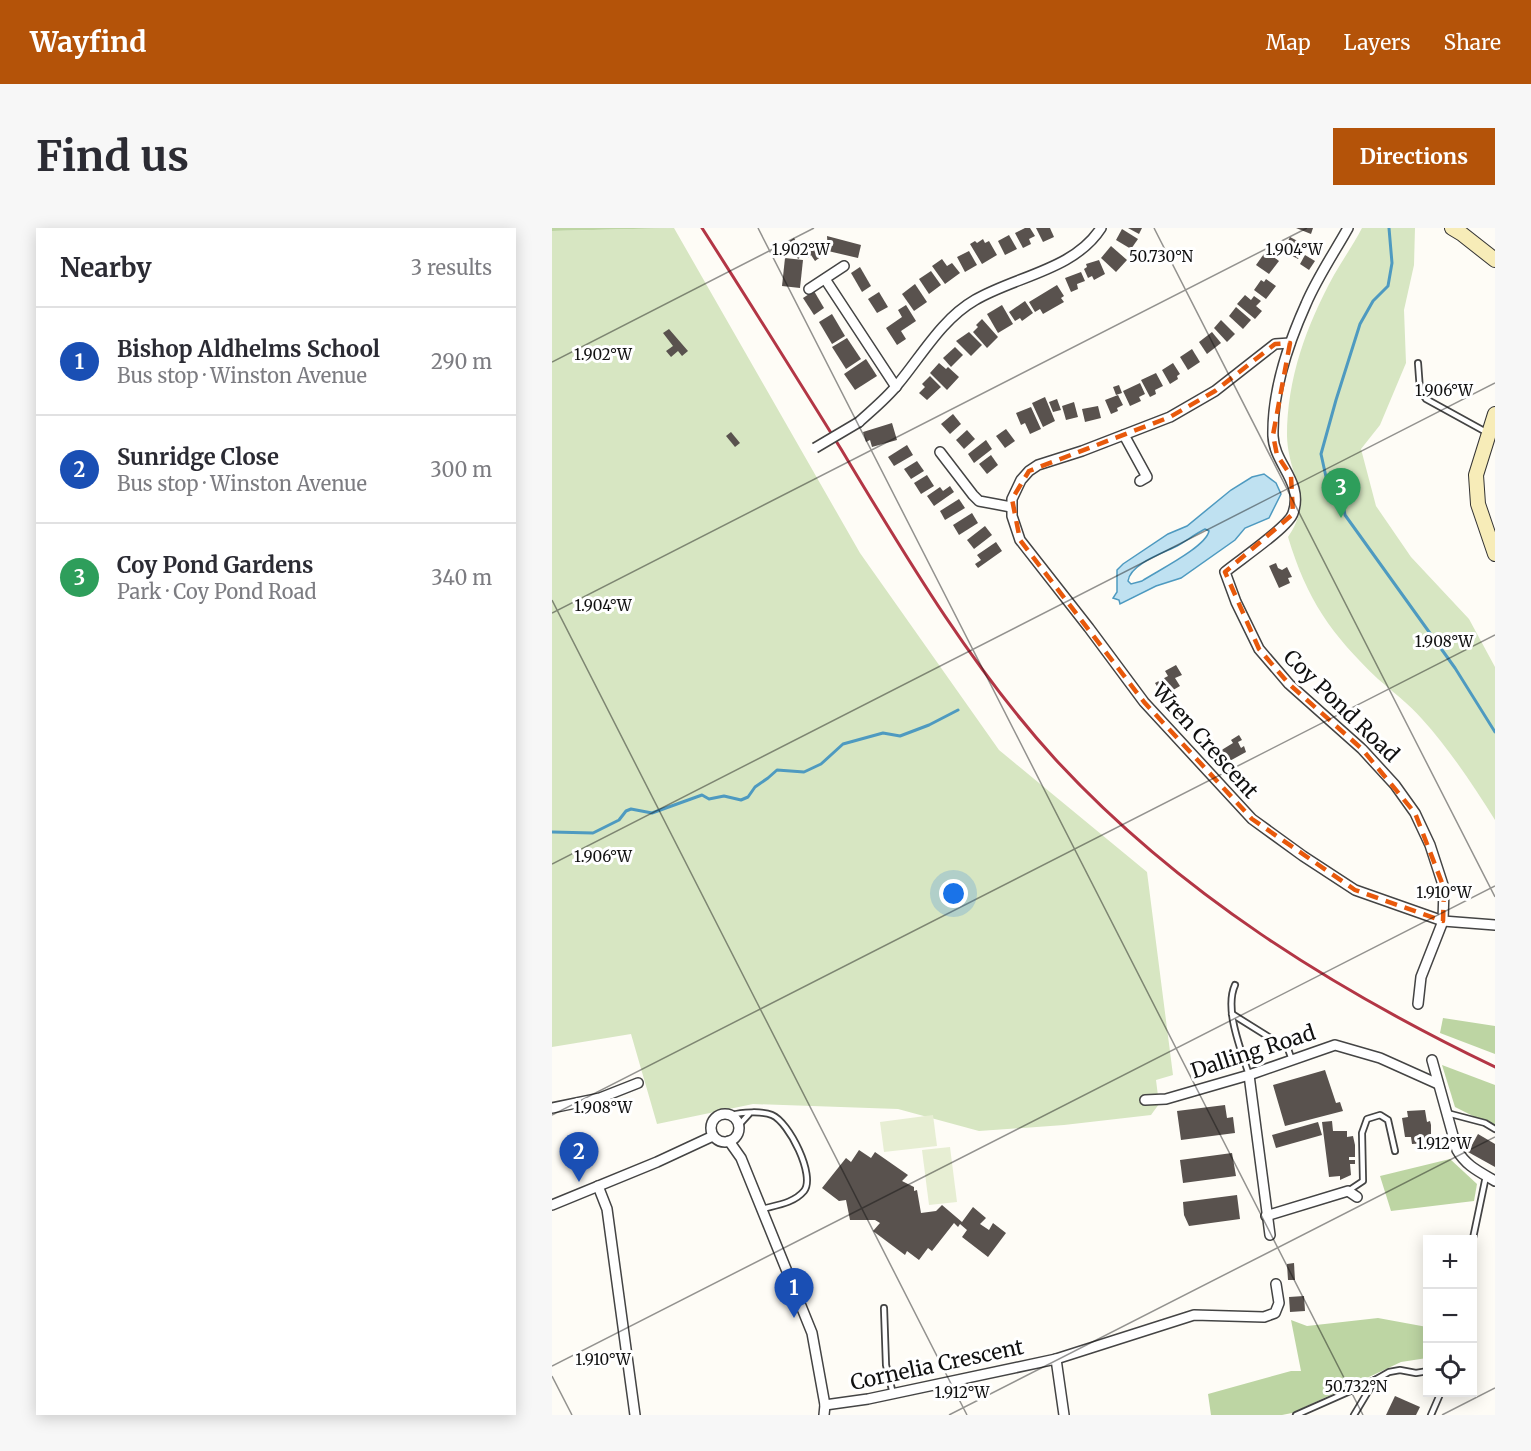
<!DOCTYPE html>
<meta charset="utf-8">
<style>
body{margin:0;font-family:Merriweather,serif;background:#f7f7f7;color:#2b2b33}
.controls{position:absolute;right:18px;bottom:18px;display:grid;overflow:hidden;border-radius:0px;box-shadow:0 3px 15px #0003}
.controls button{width:54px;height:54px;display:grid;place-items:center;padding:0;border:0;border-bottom:2px solid #e1e1e2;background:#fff;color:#2b2b33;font:30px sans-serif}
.you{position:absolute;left:402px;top:666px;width:21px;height:21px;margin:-15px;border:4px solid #fff;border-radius:50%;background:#1a73e8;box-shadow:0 0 0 9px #1a73e833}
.badge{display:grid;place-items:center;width:39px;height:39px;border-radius:50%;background:#b45309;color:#fff;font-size:20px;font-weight:700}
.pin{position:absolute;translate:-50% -50px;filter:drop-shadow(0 2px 3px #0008)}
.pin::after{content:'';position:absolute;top:32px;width:21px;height:18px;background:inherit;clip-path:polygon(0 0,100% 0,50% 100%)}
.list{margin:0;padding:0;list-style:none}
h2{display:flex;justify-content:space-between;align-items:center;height:78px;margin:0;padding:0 24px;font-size:26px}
h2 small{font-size:20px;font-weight:400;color:#7c7c81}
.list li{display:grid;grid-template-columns:39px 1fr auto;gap:18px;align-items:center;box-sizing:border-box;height:108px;padding:0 24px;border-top:2px solid #e1e1e2}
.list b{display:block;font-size:22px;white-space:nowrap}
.list p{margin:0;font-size:20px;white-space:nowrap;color:#7c7c81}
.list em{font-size:20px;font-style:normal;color:#7c7c81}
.icon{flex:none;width:33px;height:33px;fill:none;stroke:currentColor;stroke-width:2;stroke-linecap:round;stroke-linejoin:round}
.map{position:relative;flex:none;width:943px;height:1187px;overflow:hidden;border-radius:0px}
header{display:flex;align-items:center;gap:36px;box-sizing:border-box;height:84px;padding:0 30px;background:#b45309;color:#fff}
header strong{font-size:28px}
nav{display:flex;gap:33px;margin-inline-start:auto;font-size:21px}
.intro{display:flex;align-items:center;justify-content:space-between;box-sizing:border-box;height:144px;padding:0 36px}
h1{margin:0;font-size:42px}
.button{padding:15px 27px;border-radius:0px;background:#b45309;color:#fff;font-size:21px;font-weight:700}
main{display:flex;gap:36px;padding:0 36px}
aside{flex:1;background:#fff;border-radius:0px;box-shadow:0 3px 15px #0003}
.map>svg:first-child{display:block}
</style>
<header>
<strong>Wayfind</strong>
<nav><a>Map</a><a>Layers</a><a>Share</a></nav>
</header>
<div class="intro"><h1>Find us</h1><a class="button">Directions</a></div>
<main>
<aside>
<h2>Nearby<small>3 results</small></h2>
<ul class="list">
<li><span class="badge" style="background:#1a4fb4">1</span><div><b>Bishop Aldhelms School</b><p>Bus stop · Winston Avenue</p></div><em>290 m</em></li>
<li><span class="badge" style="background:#1a4fb4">2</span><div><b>Sunridge Close</b><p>Bus stop · Winston Avenue</p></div><em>300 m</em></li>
<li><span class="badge" style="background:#2e9e5b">3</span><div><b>Coy Pond Gardens</b><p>Park · Coy Pond Road</p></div><em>340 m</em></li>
</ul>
</aside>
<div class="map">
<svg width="943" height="1187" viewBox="0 0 943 1187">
<rect width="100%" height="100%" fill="#fefcf6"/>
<g fill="#d7e6c2">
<polygon points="122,0 308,325 447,522 595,644 621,847 604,852 607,876 599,887 512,897 427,903 346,881 201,876 105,896 79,806 0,819 0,3"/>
<path d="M810,0h53l-1,37 -10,45 2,53 -26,62 -19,24 15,57 35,51 58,62 26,48v153c-22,-35 -45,-70 -73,-101 -13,-15 -29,-27 -44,-40 -47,-45 -71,-79 -90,-142 27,-39 0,-60 -1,-101 0,-57 19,-110 47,-161 9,-16 20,-31 28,-47z"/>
</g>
<g fill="#bdd5a3">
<polygon points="0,0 122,0 0,3"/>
<polygon points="891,790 943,798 943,826 888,805"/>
<polygon points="890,837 943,857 943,899 903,879"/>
<polygon points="898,931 925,956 922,973 839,983 828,948"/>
<polygon points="826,1090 875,1099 875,1130 849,1134 740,1185 730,1187 659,1187 656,1166 739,1143 749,1143 739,1092 755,1098"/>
</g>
<g fill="#e7eed3">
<polygon points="381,887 385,918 332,924 328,894"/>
<polygon points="398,919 405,974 377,977 370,922"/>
</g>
<path fill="#bfe1f1" stroke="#4e9ac0" stroke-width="1.5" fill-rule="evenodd" d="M712,246l12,9 5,11 -12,24 -24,10 -10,12 -54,38 -25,8 -36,18 -1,-4 -6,-2 4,-6v-22l6,-6 45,-30 19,-8 44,-36 21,-13zM653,301l4,2c-3,16 -52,40 -67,50l-11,3 -3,-3c2,-17 35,-28 49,-35 9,-5 18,-12 28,-17z"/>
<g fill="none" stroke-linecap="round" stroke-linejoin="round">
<g stroke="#4e9ac0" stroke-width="3">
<polyline points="837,0 840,35 836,58 821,73 808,96 784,172 769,226 776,258 791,276 793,287 903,440 943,504"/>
<polyline points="0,604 41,605 67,592 74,583 79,581 100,585 150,567 157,571 172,568 189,572 196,569 203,559 216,550 225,542 252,544 269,536 291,516 331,505 348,508 377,497 406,482"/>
</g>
</g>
<g fill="#59524e">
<polygon points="473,0 478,0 483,8 477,11 479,16 471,20 463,5"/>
<polygon points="484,0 498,0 502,9 491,14"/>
<polygon points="576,0 590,0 587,6"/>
<polygon points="744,0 761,0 759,6"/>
<polygon points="570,1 586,11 579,21 564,12"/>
<polygon points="457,7 465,21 453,27 446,13"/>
<polygon points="275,8 309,17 306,30 276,23"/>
<polygon points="738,9 753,17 746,31 731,23"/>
<polygon points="242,10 252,27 246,31 236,14"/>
<polygon points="431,11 433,15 437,13 445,27 430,36 418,16 423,13 425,15"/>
<polygon points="559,18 575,32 564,44 549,30"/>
<polygon points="264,19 270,28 263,33 259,27 256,30 252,26"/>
<polygon points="417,23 425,37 413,44 405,29"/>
<polygon points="714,23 727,33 717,46 704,37"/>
<polygon points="753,27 763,33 757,42 748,36"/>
<polygon points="233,30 251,32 248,60 230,58"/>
<polygon points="390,31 395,38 400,35 408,45 393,56 380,38"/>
<polygon points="547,32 553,46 542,52 540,48 536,50 532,41 535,39 534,36"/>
<polygon points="308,39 319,58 310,64 299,45"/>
<polygon points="379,43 389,57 377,66 367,51"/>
<polygon points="529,44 533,53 525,56 526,61 519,64 513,50"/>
<polygon points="714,51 724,58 714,71 702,62 709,52 712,54"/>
<polygon points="363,56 375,74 362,83 350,66"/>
<polygon points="505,57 512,68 509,70 512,74 491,86 488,81 483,84 477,74"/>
<polygon points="262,63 272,80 262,87 251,70"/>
<polygon points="327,64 336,79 325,85 316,71"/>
<polygon points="693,67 699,72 702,68 709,73 704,78 710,83 703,91 685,76"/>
<polygon points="473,73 481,85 470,93 468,90 463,93 457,84"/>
<polygon points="354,77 364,93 349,103 354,111 345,117 334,100 350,89 346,82"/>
<polygon points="450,77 461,96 446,105 435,86"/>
<polygon points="684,79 699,92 691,101 677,88"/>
<polygon points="280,86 293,108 280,116 267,94"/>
<polygon points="430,91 446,109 435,120 421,104 426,99 424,97"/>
<polygon points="669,92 683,106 675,114 662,100"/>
<polygon points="117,101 136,123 130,128 126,123 119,129 114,123 121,118 111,105"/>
<polygon points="417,104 430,117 419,128 404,113"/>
<polygon points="660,104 669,115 655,126 647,114"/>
<polygon points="295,110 309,131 294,141 280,119"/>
<polygon points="403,119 411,127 399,139 391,130"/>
<polygon points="640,121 648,134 636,142 628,129"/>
<polygon points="314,131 325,148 303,162 292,146"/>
<polygon points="387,135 394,141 396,139 407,149 395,162 378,145"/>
<polygon points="621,135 628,146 625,148 626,151 618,156 610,142"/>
<polygon points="604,145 611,158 603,162 604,166 598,169 589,152"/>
<polygon points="378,148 389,159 375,172 367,165 373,159 370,156"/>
<polygon points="588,155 593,166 587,169 589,173 578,178 571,163"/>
<polygon points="567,157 570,165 564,167 561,159"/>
<polygon points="566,167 571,177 565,180 566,183 559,186 553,172"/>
<polygon points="493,169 503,193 491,199 480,175"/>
<polygon points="505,171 509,182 501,184 497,174"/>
<polygon points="522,174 526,189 514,192 510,178"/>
<polygon points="546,178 549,190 533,194 530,181"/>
<polygon points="479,179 489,201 478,206 473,195 469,197 464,185"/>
<polygon points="401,186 409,196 398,206 389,196"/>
<polygon points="340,195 345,212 320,219 318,212 314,214 311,204"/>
<polygon points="454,201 463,213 453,220 444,208"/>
<polygon points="415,202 423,211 412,221 404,212"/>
<polygon points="179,204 188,215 183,219 174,208"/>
<polygon points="434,212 440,221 422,235 416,226"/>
<polygon points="355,217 361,227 342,238 336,229"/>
<polygon points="439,227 446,237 435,246 427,236"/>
<polygon points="365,233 372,243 359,251 352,241"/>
<polygon points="375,247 382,258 369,266 362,255"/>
<polygon points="398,258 402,264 382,278 375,268 388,259 391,263"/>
<polygon points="407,271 413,280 393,292 388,283"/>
<polygon points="420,285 426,295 407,307 401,297"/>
<polygon points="433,298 440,307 422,321 415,312"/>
<polygon points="444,314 450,323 426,340 423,336 429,332 425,327"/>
<polygon points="724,335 726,340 730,342 735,339 740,349 736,350 738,355 727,360 717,338"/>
<polygon points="624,437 630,447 623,450 628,458 611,468 603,455 616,448 613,443"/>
<polygon points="687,507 690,512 686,514 689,520 692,518 694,524 674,535 668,523 681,515 679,512"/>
<polygon points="773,842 784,875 788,874 791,883 733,898 721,857"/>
<polygon points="673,877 675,890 681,889 683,905 629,912 625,883"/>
<polygon points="873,882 875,894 878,893 879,897 879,912 877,915 860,916 859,909 853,909 850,890 856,889 855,883"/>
<polygon points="780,893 781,903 795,903 795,909 801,908 803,917 803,929 797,929 797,932 803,932 803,936 798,936 799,947 788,952 788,948 777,949 770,894"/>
<polygon points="766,894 770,907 724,920 720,907"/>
<polygon points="926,906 943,916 943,939 916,924"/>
<polygon points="307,922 319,930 323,924 356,947 350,953 362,959 362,963 365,962 369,985 384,983 390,977 410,994 421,979 434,990 428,996 437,1002 441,995 454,1005 436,1029 410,1009 415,1002 408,996 406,999 402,995 380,1023 376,1020 367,1032 355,1023 353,1027 321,1003 328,995 323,992 298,992 294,972 287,973 270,960 294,930 299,934"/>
<polygon points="680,925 684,948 631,955 628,932"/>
<polygon points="685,967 688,991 637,998 632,987 631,974"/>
<polygon points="742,1035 743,1052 736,1052 735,1036"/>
<polygon points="752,1068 753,1083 738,1084 737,1069"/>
<polygon points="843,1168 868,1179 864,1187 834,1187"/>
</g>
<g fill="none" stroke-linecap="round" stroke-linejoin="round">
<g stroke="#444" stroke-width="8">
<g id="lane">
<polyline points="866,135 868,162 874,171 934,204"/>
<path d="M683,757c-11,24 6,65 14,90"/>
<polyline points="680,786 736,821 740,832"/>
<polyline points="895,885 933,895 943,901"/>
<path d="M180,887c9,-3 31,-4 40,0 17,7 44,61 32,76 -10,12 -27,14 -42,18"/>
<polyline points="187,897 197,886"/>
<polyline points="796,963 811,953 810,905 815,891 828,887 836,892 843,923"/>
<polyline points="920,1015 934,948"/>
<polyline points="332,1080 334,1137 341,1166"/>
<polyline points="744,1187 823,1152 837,1144 848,1142 864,1145 876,1143"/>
<polyline points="802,1187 823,1152"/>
<polyline points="879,1187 889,1164"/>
</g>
</g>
<g stroke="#444" stroke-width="12">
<g id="street">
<path d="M796,0c-14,25 -31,50 -42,76 -18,40 -34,88 -33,132 1,28 31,46 20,77 -4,14 -55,48 -68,59l11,30 23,47 30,35 73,65 33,36 20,28 15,32 14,43 -1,33 -22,56 -3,27"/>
<polyline points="273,51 344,159"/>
<polyline points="257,61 292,38"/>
<polyline points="738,115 723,116 663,163 618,189 530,223 486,237 477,243 469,252 460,271 460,288 468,312 537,400 592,474 700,591 751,628 803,662 891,693 943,697"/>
<path d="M307,194c13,-12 28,-24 39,-38 24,-29 44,-65 77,-84 41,-24 99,-30 126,-72"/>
<polyline points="572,207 595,249 588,253"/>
<polyline points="388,224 421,267 427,273 459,279"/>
<path d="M880,832l25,90c9,16 23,22 38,31"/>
<polyline points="697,847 718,1007"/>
<polyline points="593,872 614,871 697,847 783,817 828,830 886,856"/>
<polyline points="0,880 48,870 86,855"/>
<circle cx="173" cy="900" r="14"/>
<polyline points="177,913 189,930 260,1105 273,1177 272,1187"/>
<polyline points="46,958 55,981 83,1187"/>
<polyline points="0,977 105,934 161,908"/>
<polyline points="714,988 796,963 805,969"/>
<polyline points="504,1131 512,1187"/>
<polyline points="273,1177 316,1171 504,1131 642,1087 712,1089 723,1085 727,1075 724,1056"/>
</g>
</g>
<g stroke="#333" stroke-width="16">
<g id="secondary">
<polyline points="900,0 910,6 943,32"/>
<polyline points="943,186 924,247 926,276 943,326"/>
</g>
</g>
<use href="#lane" stroke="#fff" stroke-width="4.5"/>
<use href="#street" stroke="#fff" stroke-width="9"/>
<use href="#secondary" stroke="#f7ecb8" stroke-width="14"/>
<path stroke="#b33645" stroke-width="3" d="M150,0c47,73 93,147 139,221 65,108 130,218 215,311 123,133 277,229 439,307"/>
<g stroke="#444" stroke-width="12" stroke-linecap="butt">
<polyline id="street-bridge" points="263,220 307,194"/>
</g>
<use href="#street-bridge" stroke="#fff" stroke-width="9"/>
</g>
<path fill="none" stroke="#e8590c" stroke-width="4.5" stroke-dasharray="12 8" stroke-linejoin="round" d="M738,115l-17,92 4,20 14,21 2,38 -68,58 34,77 30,35 73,65 53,64 29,75 -1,33 -88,-31 -103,-71 -108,-117 -124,-162 -8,-41 17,-28 141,-54 45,-26 60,-47z"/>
<path fill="none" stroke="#111" stroke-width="1.5" stroke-opacity="0.45" d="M206,0l605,1187M602,0l341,669M0,134l262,-134M0,372l415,815M0,385l755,-385M0,636l943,-481M0,887l943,-480M0,1138l943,-480M0,1148l20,39M397,1187l546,-278M890,1187l53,-27"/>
<g text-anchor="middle" stroke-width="6" stroke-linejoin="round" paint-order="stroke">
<g font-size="21" fill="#111" stroke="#fff">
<text transform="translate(789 478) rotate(44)" y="7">Coy Pond Road</text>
<text transform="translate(653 513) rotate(48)" y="7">Wren Crescent</text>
<text transform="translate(701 824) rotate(-18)" y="7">Dalling Road</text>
<text transform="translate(385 1137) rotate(-12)" y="7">Cornelia Crescent</text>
</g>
</g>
<g font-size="15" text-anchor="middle" fill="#111" stroke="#fff" stroke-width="6" stroke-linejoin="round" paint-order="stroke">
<text x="742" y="27">1.904°W</text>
<text x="249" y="27">1.902°W</text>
<text x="609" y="34">50.730°N</text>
<text x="51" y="132">1.902°W</text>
<text x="892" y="168">1.906°W</text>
<text x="51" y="383">1.904°W</text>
<text x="892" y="419">1.908°W</text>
<text x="51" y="634">1.906°W</text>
<text x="892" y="670">1.910°W</text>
<text x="51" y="885">1.908°W</text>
<text x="892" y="921">1.912°W</text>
<text x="51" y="1137">1.910°W</text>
<text x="804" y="1164">50.732°N</text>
<text x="410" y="1170">1.912°W</text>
</g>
</svg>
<div class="controls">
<button>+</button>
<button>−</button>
<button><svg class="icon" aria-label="locate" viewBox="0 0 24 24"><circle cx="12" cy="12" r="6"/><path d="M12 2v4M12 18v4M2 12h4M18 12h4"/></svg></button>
</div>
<div class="you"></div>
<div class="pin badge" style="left:242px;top:1090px;background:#1a4fb4">1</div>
<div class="pin badge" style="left:27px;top:954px;background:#1a4fb4">2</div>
<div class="pin badge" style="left:789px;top:290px;background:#2e9e5b">3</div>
</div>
</main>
